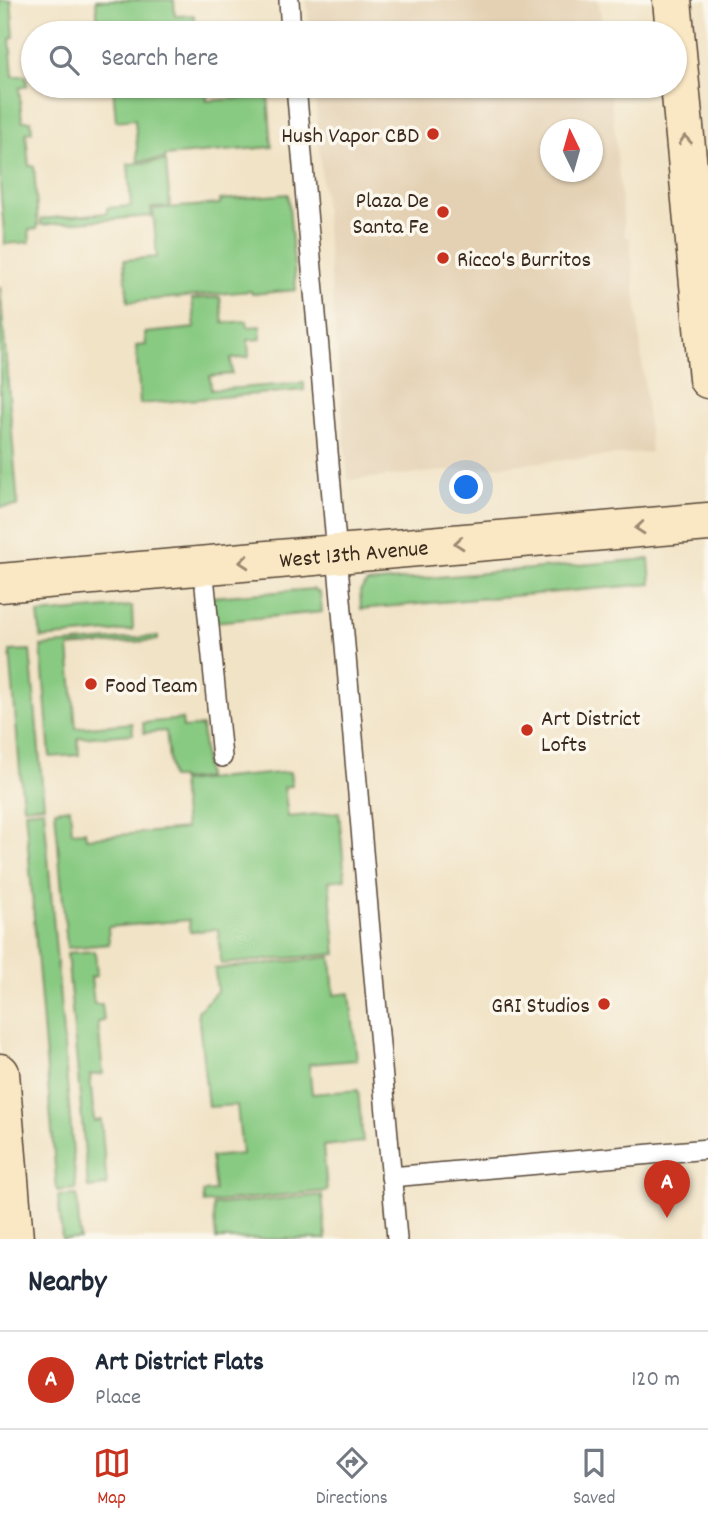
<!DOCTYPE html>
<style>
body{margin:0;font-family:Dekko,sans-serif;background:#f6f6f7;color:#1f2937}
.compass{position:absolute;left:540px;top:119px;width:63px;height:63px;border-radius:50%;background:#fff;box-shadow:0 2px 5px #0004;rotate:355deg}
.you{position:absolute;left:467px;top:488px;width:24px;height:24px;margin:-18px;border:5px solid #fff;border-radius:50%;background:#1a73e8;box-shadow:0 0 0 10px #1a73e833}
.badge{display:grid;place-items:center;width:46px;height:46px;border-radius:50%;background:#c8321e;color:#fff;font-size:23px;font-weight:700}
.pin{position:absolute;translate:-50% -58px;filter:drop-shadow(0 2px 4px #0008)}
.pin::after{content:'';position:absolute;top:37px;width:24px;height:21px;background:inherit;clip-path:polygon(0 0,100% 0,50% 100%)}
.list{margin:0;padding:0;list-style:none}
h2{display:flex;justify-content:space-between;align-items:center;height:91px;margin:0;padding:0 28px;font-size:30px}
h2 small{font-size:23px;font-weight:400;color:#747a83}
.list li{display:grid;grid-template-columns:46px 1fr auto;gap:21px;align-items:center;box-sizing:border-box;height:98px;padding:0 28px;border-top:2px solid #e0e1e3}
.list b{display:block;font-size:26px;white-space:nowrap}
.list p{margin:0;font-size:23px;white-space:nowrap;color:#747a83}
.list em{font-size:23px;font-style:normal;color:#747a83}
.icon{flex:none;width:38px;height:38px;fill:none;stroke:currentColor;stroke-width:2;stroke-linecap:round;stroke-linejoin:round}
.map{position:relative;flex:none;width:708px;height:1239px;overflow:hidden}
.search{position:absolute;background:#fff;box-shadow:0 2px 5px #0004;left:21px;right:21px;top:21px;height:77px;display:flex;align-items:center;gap:18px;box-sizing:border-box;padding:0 24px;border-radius:38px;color:#747a83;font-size:26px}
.sheet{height:189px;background:#fff}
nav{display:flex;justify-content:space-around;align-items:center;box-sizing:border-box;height:98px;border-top:2px solid #e0e1e3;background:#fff;font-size:19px;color:#747a83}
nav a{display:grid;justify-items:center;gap:4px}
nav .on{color:#c8321e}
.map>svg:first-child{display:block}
</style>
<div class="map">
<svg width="708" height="1239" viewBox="0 0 708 1239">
<rect width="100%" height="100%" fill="#fbf7ec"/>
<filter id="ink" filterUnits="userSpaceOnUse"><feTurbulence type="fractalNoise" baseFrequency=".0143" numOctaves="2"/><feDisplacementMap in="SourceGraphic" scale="14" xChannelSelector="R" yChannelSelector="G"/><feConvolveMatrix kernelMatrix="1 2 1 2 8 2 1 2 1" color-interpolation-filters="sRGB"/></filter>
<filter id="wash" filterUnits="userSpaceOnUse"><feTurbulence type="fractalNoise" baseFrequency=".00686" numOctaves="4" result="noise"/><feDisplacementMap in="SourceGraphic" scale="28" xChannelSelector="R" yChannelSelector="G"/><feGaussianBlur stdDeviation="1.57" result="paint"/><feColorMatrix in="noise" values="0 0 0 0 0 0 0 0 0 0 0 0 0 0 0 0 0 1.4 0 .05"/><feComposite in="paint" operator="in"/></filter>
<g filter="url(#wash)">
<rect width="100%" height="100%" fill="#f1e3c6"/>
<g fill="#e4d1b4" fill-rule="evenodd">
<polygon points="307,0 598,0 604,33 309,33"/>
<path d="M314,86h296l15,151h5l21,215 -303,28zM550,130h42v42h-42z"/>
</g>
<g fill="#88ca82" stroke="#627a50" stroke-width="2">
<polygon points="0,0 11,0 14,37 10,38 13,76 26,76 27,86 19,88 22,121 31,121 32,132 26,133 29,166 34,166 38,225 37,229 29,230 30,242 5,244 0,186"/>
<polygon points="96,0 174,0 175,16 194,15 195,28 126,33 125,27 82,31 82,27 98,26"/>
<polygon points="113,86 206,86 207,101 268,96 272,147 165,156 165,159 138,161 135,119 116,121"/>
<polygon points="166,161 170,207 151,208 152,216 41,225 41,219 107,213 107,208 131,206 128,164"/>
<polygon points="288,194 296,290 252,294 251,291 128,302 124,260 157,257 153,209 220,204 220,200"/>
<polygon points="0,286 18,506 0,507"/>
<polygon points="220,297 223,323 247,321 248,327 260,326 261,339 248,340 249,357 231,359 232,374 210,376 211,390 304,383 304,390 140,404 136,346 146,345 145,333 195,328 192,299"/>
<polygon points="649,559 651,584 361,609 360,591 367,583"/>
<polygon points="313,589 320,593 322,612 214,622 212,597"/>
<polygon points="132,606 133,630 41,638 38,614"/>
<polygon points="158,636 158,640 69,647 76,728 132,723 133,734 78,738 79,755 50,757 41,646"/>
<polygon points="30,650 44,805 23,807 10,651"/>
<polygon points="182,719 183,728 202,726 206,778 180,780 180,778 171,778 166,731 144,733 143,723"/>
<polygon points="290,772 292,786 284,787 288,817 339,812 345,879 329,881 336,954 221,964 218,929 190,932 189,920 108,927 109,944 67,948 55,810 70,808 72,832 85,831 86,838 185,829 181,782"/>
<polygon points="44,809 76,1189 57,1191 25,811"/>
<polygon points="95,951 97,976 91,977 94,1004 102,1004 104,1021 98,1022 103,1074 90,1075 94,1121 101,1120 107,1186 88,1188 67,953"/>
<polygon points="331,957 334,995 350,993 357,1060 309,1064 312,1094 358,1090 363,1142 323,1146 327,1191 204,1203 203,1192 215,1191 211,1157 242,1154 237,1105 208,1107 198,1011 217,991 215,969"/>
<polygon points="77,1195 80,1239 62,1239 58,1196"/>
<polygon points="322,1195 326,1239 216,1239 213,1205"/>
</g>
</g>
<g filter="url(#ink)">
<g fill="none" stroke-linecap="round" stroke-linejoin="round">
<g stroke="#564637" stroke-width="22">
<g id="service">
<polyline points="289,0 291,33"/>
<polyline points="296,86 397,1239"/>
<polyline points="203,566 222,757"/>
<polyline points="391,1177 708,1149"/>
</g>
</g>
<g stroke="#564637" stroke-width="41">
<g id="secondary">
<polyline points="672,0 708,379"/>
<path id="s1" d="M0,583l708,-61"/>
<polyline points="0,1073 14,1239"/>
</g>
</g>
<use href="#service" stroke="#fff" stroke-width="19"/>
<use href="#secondary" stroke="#fae7c3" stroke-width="38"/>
</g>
<defs><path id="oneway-chevron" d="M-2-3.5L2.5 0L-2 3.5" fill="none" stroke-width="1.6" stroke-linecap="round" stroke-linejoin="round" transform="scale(1.75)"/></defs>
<g stroke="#9a8870">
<use href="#oneway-chevron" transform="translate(685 140) rotate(-95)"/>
<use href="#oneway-chevron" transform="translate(640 528) rotate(175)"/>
<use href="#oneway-chevron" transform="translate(459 543) rotate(175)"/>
<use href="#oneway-chevron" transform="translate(244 562) rotate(175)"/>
</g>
</g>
<g fill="#c8321e" stroke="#fbf7ec" stroke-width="2.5">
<circle cx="433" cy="134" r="7"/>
<circle cx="443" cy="212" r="7"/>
<circle cx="443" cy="258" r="7"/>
<circle cx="91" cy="684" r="7"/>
<circle cx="527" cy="730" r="7"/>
<circle cx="604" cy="1004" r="7"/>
</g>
<g text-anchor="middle" stroke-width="7" stroke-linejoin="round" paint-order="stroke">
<g font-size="23" fill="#3b2a1e" stroke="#fbf7ec" text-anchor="end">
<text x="419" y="142">Hush Vapor CBD</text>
<text x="429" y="207">Plaza De<tspan x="429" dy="26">Santa Fe</tspan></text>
<text x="457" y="266" text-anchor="start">Ricco's Burritos</text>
<text x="105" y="692" text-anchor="start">Food Team</text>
<text x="541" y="725" text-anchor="start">Art District<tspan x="541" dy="26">Lofts</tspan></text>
<text x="590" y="1012">GRI Studios</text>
</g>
<g font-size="23" fill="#3b2a1e" stroke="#fbf7ec">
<text dy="8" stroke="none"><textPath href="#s1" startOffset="355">West 13th Avenue</textPath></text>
</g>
</g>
</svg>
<svg class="compass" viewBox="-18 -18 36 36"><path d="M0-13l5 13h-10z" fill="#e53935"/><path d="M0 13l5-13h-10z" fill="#747a83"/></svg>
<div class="you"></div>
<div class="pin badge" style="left:667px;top:1218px">A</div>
<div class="search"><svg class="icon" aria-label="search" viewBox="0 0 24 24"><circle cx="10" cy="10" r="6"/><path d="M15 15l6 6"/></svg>Search here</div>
</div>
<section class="sheet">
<h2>Nearby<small></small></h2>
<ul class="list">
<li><span class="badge">A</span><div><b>Art District Flats</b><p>Place</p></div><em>120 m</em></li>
</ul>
</section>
<nav>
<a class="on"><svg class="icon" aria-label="map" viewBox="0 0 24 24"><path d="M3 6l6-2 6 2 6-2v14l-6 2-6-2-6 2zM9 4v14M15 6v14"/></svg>Map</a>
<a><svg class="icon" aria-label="directions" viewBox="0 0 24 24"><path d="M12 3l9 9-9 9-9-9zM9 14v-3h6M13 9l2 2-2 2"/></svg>Directions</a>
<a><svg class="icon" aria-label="saved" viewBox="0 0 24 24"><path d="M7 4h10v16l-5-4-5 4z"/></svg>Saved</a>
</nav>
